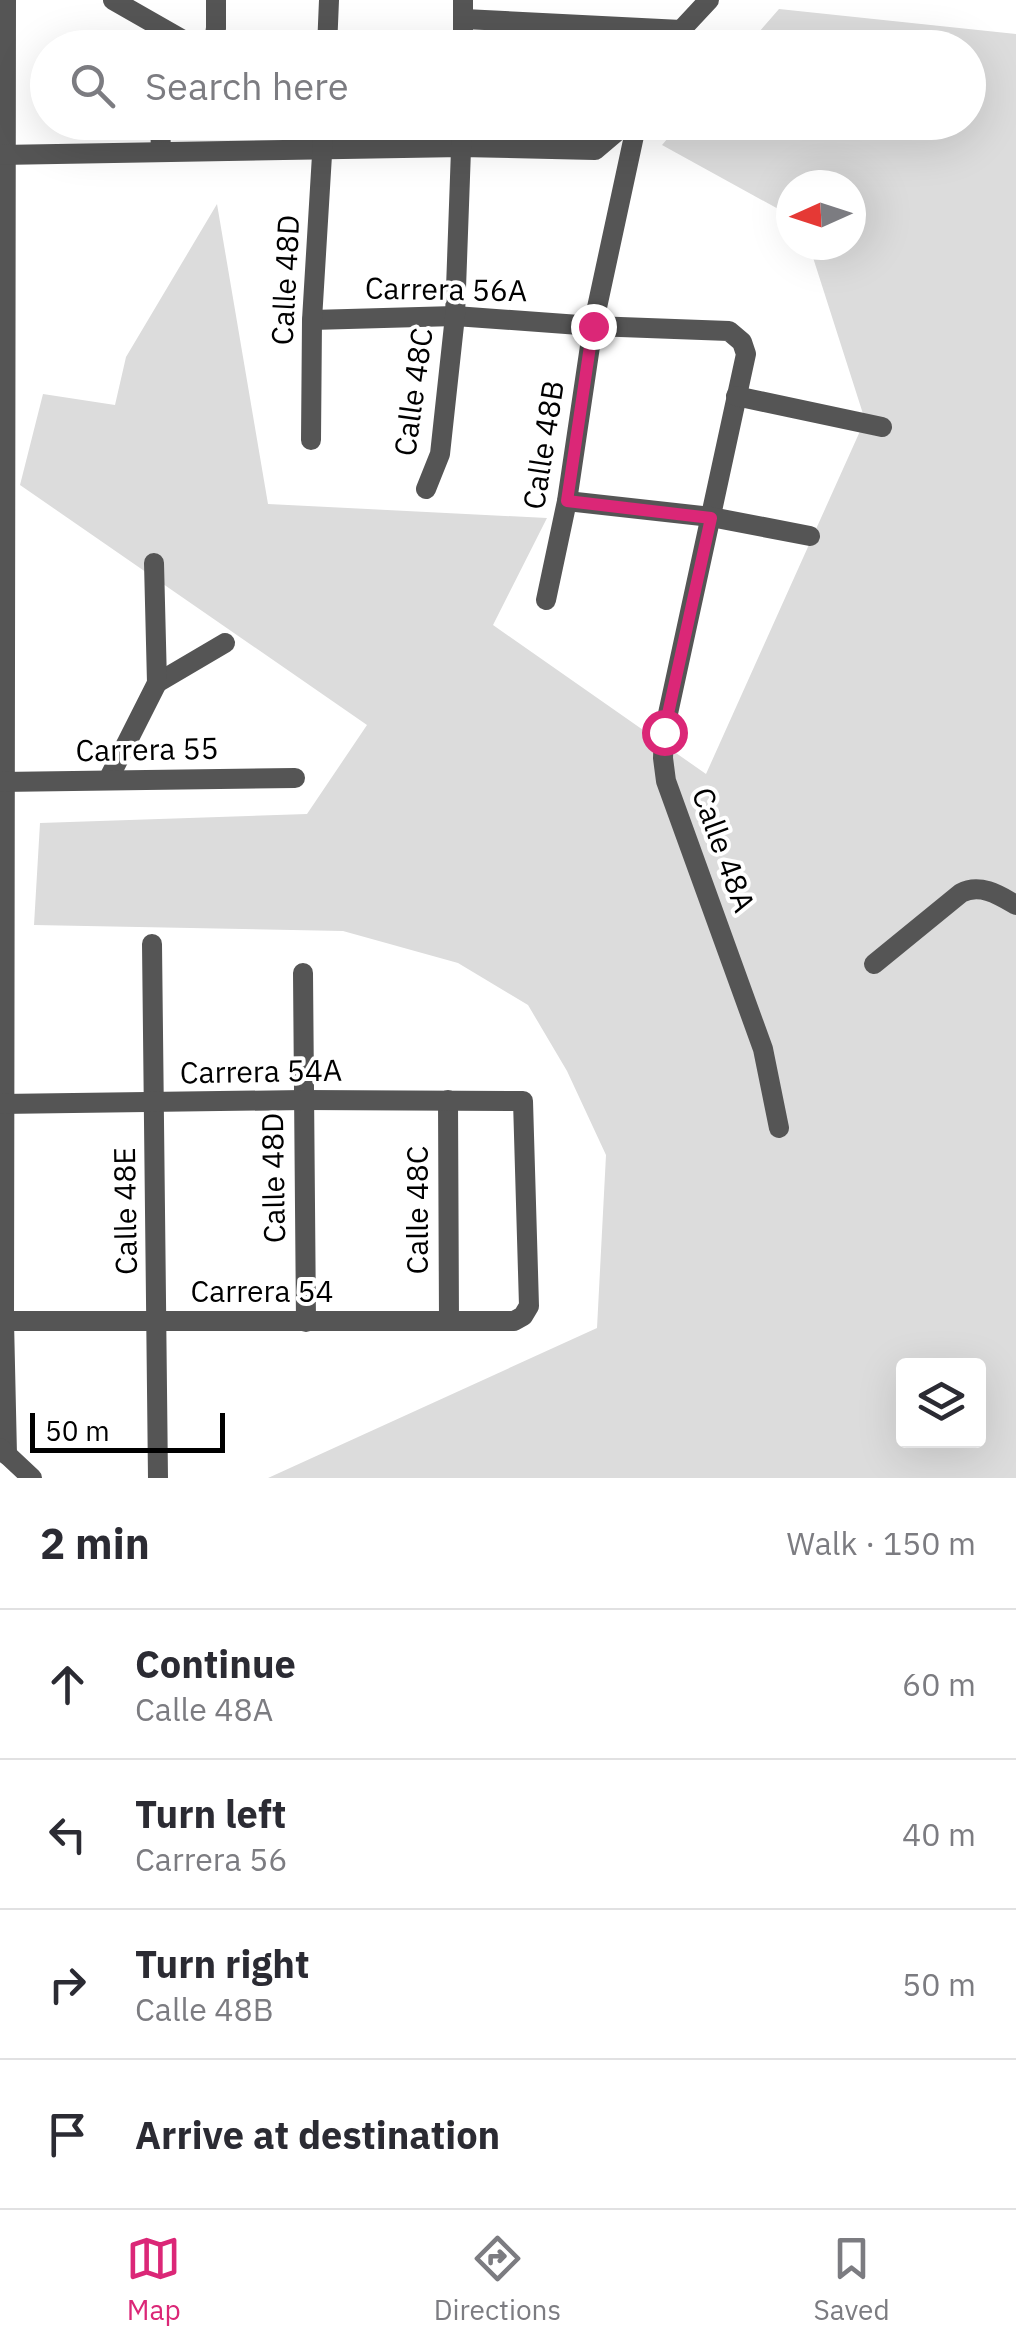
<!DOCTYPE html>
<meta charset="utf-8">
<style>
body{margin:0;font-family:"IBM Plex Sans",sans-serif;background:#f2f2f3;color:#2b2b33}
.controls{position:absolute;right:30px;bottom:30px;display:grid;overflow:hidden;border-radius:10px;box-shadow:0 10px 40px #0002}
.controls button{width:90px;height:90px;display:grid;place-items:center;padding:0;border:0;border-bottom:2px solid #e1e1e2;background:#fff;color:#2b2b33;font:50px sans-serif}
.compass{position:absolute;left:776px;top:170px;width:90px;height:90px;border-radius:50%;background:#fff;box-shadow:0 10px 40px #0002;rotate:267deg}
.scale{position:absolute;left:30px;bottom:25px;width:195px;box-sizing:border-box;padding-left:10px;border:5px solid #000;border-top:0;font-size:28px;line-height:35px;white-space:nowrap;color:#000;-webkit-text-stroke:8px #fff;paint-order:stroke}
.stop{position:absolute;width:30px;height:30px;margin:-22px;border:8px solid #db2777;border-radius:50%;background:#fff}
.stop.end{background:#db2777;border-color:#fff;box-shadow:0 2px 10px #0008}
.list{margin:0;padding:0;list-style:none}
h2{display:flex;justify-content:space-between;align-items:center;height:130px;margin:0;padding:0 40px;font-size:42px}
h2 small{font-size:32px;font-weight:400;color:#7c7c81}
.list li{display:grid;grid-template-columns:65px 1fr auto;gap:30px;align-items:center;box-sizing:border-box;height:150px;padding:0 40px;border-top:2px solid #e1e1e2}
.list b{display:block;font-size:38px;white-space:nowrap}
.list p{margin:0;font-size:32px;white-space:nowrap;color:#7c7c81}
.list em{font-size:32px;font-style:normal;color:#7c7c81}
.icon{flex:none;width:55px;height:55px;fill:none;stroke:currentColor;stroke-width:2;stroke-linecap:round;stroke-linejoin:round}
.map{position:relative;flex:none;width:1016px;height:1478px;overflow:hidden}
.search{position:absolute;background:#fff;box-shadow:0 10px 40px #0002;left:30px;right:30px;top:30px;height:110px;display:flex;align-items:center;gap:25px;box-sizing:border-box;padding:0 35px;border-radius:55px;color:#7c7c81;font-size:38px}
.sheet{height:730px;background:#fff}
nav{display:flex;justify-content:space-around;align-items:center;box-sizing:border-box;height:140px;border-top:2px solid #e1e1e2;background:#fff;font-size:28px;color:#7c7c81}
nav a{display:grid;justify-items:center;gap:5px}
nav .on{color:#db2777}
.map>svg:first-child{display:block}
</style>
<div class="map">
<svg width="1016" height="1478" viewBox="0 0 1016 1478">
<rect width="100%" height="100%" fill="#fff"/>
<path fill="#dcdcdc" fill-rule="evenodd" d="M779,9l237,25v1444h-748l329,-150 9,-173 -39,-84 -39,-66 -70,-42 -115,-32 -309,-6 6,-102 267,-9 60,-89 -347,-240 23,-91 72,11 11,-48 91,-153 51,300 279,14 -54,107 213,149 159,-354 -56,-175h42v-60h-60v31l-129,-71 19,-22 287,-1v-74l-222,-1zM904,1366h74v74h-74z"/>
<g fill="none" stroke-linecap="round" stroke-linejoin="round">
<g stroke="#555" stroke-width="20">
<polyline points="6,0 4,1321 7,1455"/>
<polyline points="113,0 197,48"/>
<polyline points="464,19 681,30"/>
<polyline points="213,48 216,28 216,0"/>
<polyline points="327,48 329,0"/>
<polyline points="463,48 463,0"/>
<polyline points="672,48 681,30 709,0"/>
<polyline points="160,122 161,152"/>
<polyline points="284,122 313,149"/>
<polyline points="0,155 462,147 595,150 628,122"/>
<polyline points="312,320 455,316 593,326 729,331 742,342 746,354 664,732 663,758 666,781 763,1049 779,1128"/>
<polyline points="736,396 882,427"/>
<polyline points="311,440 312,320 324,122"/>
<polyline points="426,489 440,454 455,316 462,122"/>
<polyline points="567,501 711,517 810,536"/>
<polyline points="546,600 567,501 593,326 637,122"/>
<polyline points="157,683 225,643"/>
<polyline points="108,780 157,683 154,563"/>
<polyline points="0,782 295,778"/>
<polyline points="152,944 158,1478"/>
<path d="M874,964l87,-71c19,-10 38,2 55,12"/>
<polyline points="303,973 306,1322"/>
<polyline points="448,1100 449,1321"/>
<polyline points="0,1104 303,1100 523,1101 529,1306 523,1316 514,1321 0,1321"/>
<polyline points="0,1448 32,1478"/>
</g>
</g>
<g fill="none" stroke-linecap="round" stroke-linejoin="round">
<polyline stroke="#db2777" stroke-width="12" points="593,326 567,501 711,518 664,732"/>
</g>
<g text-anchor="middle" stroke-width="8" stroke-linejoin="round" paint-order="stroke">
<g font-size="30" fill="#000" stroke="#fff">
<text transform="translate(286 280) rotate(-87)" y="10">Calle 48D</text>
<text transform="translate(446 290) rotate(1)" y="10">Carrera 56A</text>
<text transform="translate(414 392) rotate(-82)" y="10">Calle 48C</text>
<text transform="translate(544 445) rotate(-81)" y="10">Calle 48B</text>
<text transform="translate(147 750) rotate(-1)" y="10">Carrera 55</text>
<text transform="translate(723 850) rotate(70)" y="10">Calle 48A</text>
<text transform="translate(261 1072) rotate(-1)" y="10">Carrera 54A</text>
<text transform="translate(274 1178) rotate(-91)" y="10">Calle 48D</text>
<text transform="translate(418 1210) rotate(-90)" y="10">Calle 48C</text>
<text transform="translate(126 1211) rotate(-91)" y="10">Calle 48E</text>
<text x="262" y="1302">Carrera 54</text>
</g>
</g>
</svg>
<div class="controls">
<button><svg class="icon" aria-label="layers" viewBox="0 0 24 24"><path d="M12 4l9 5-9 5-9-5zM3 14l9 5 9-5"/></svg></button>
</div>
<svg class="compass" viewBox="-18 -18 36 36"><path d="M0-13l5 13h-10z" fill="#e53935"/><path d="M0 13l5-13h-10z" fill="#7c7c81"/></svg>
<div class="scale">50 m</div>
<div class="stop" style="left:664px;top:732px"></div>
<div class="stop end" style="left:593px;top:326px"></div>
<div class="search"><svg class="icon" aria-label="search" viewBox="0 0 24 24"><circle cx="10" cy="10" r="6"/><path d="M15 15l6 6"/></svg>Search here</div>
</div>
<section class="sheet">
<h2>2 min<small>Walk · 150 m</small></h2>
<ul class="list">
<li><svg class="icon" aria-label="ahead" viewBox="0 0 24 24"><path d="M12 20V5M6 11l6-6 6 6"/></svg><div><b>Continue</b><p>Calle 48A</p></div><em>60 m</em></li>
<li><svg class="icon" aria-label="left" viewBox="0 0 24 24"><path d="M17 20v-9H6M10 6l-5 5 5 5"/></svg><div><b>Turn left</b><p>Carrera 56</p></div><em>40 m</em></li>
<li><svg class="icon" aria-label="right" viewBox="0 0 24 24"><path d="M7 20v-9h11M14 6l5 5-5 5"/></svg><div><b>Turn right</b><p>Calle 48B</p></div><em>50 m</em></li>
<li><svg class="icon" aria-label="arrive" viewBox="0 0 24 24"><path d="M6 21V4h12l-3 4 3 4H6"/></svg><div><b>Arrive at destination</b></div></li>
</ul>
</section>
<nav>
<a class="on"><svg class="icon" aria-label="map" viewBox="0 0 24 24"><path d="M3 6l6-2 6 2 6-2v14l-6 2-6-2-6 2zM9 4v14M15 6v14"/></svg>Map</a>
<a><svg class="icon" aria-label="directions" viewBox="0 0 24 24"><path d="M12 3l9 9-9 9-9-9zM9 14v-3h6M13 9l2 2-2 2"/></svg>Directions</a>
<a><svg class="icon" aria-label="saved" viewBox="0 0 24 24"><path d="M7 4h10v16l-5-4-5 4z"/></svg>Saved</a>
</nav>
